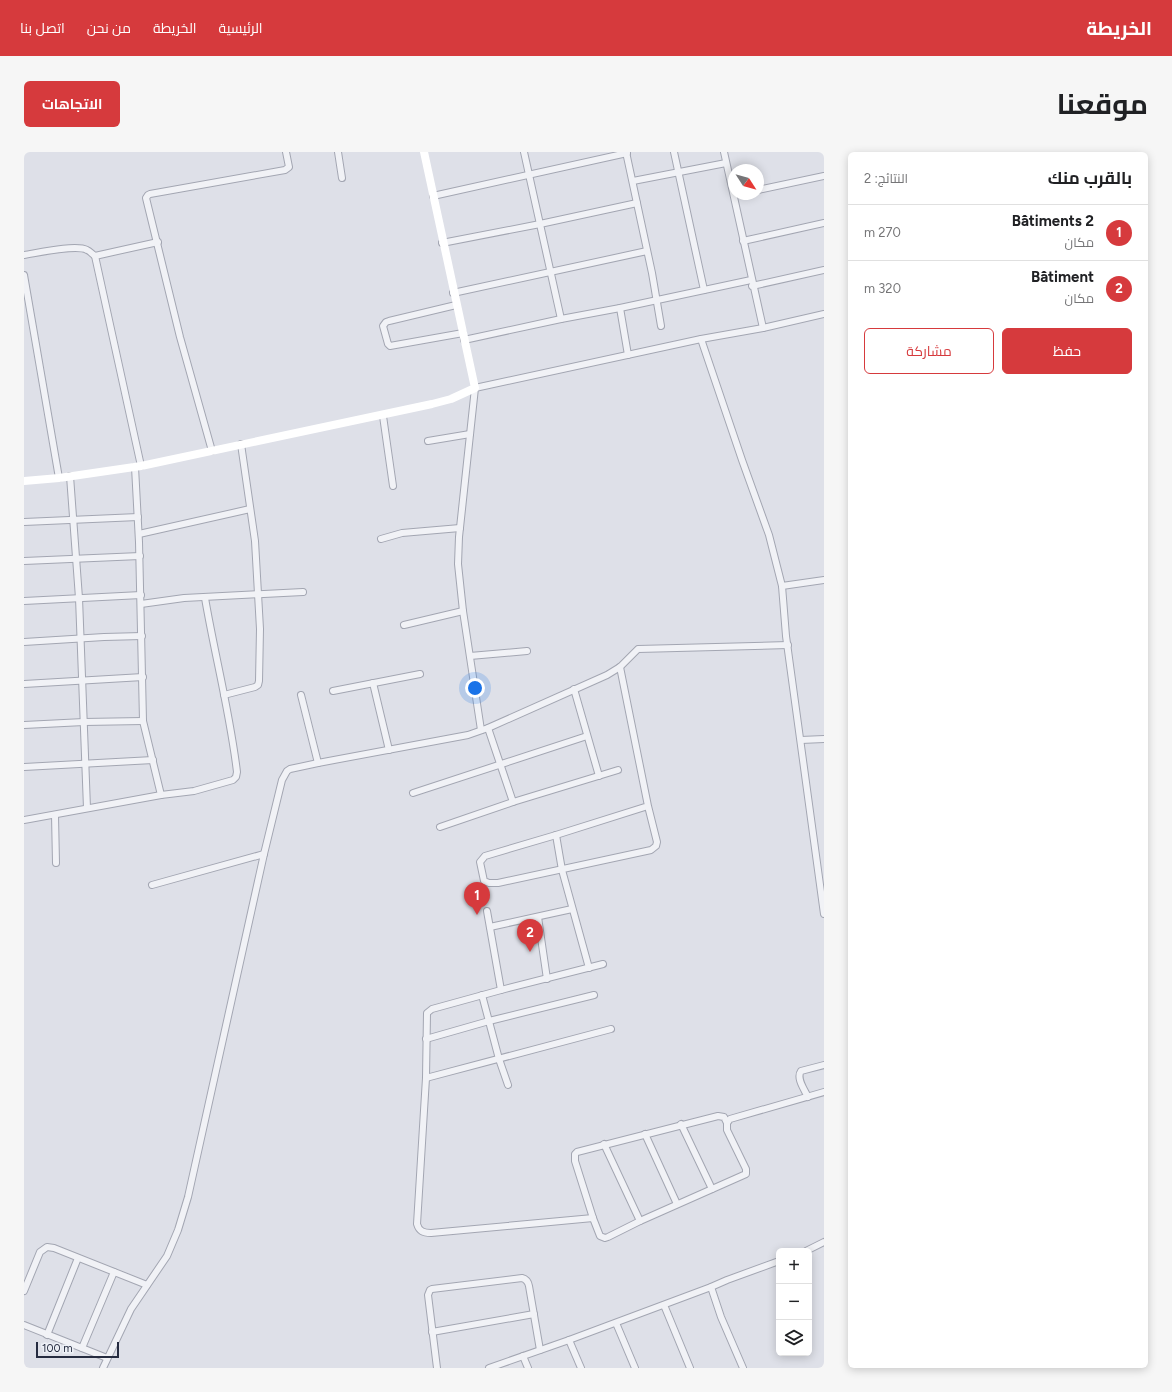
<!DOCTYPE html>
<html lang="ar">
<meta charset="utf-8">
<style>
body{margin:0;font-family:Figtree,Cairo,sans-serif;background:#f6f6f6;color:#202124;direction:rtl}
.controls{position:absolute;right:12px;bottom:12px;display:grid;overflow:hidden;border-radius:6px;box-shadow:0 2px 10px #0003}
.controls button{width:36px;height:36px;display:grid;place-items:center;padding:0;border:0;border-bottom:1px solid #e0e0e0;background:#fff;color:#202124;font:20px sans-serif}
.compass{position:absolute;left:704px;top:12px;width:36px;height:36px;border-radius:50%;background:#fff;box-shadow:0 2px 10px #0003;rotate:126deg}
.scale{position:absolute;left:12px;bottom:10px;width:83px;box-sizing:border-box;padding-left:4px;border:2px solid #262c40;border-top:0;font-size:11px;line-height:14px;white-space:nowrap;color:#262c40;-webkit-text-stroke:3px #edf0f6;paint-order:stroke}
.you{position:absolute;left:451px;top:536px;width:14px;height:14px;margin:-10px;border:3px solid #fff;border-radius:50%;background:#1a73e8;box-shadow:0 0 0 6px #1a73e833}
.badge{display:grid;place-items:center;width:26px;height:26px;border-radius:50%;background:#d63a3d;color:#fff;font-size:13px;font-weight:700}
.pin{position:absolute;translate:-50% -33px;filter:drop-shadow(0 1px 2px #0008)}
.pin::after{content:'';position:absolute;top:21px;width:14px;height:12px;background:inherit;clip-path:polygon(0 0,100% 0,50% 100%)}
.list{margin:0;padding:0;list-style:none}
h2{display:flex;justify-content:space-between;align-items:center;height:52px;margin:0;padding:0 16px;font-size:17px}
h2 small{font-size:13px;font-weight:400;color:#757577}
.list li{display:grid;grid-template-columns:26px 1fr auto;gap:12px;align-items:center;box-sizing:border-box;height:56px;padding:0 16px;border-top:1px solid #e0e0e0}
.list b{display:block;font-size:15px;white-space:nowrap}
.list p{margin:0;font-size:13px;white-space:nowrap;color:#757577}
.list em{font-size:13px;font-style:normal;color:#757577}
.actions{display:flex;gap:8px;padding:12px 16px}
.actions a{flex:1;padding:9px 0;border:1px solid #d63a3d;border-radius:6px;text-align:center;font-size:14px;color:#d63a3d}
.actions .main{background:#d63a3d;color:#fff}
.icon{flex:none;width:22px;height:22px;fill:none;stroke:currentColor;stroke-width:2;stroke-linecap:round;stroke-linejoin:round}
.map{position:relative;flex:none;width:800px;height:1216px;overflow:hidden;direction:ltr;border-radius:6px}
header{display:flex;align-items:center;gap:24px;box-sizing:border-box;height:56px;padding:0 20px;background:#d63a3d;color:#fff}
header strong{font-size:19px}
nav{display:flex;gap:22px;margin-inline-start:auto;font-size:14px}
.intro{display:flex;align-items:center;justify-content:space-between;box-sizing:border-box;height:96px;padding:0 24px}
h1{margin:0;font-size:28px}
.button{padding:10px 18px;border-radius:6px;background:#d63a3d;color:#fff;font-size:14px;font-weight:700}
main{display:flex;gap:24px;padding:0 24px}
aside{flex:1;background:#fff;border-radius:6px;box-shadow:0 2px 10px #0003}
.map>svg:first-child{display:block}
</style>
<header>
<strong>الخريطة</strong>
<nav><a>الرئيسية</a><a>الخريطة</a><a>من نحن</a><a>اتصل بنا</a></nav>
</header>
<div class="intro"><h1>موقعنا</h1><a class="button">الاتجاهات</a></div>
<main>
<aside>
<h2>بالقرب منك<small>النتائج: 2</small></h2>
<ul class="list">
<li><span class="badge">1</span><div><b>2 Bâtiments</b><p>مكان</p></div><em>270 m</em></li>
<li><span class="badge">2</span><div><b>Bâtiment</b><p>مكان</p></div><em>320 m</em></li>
</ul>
<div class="actions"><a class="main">حفظ</a><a>مشاركة</a></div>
</aside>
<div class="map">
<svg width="800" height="1216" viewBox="0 0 800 1216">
<rect width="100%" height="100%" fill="#dee0e8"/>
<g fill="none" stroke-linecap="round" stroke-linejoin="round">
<g stroke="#a3a6b2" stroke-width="8">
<g id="street">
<polyline points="314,0 318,26"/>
<polyline points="500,0 537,167"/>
<polyline points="602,0 628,121 637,174"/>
<polyline points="650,0 680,138"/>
<polyline points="700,0 739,176"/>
<polyline points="609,29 702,11"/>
<polyline points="734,38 800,24"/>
<polyline points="409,44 603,1"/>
<polyline points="719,89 800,71"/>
<polyline points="418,91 516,72 613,51"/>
<path d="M0,103c13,-2 52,-11 63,-5 3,1 5,4 8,6l63,-14"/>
<polyline points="71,104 117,314"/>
<polyline points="0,123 35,326"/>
<polyline points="728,134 800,118"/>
<polyline points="429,141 623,99"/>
<polyline points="432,153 365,169 362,170 359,174 364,192 366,194 439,181"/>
<polyline points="596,156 604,203"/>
<polyline points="677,187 718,308 745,383 758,434 762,484 800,762"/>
<polyline points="440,188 537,167 596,156 727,128"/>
<polyline points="359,264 369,334"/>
<polyline points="404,289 446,282"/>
<polyline points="188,299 156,185 122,46 124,43 126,42 261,18 265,15 262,0"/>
<polyline points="111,315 115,390 119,569 137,643"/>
<polyline points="46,324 55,446 63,656"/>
<polyline points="0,370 114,365"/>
<polyline points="115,382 226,357"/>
<polyline points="357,387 378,381 436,376"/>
<polyline points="0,409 116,404"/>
<polyline points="758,434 800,428"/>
<polyline points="0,449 117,443"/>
<polyline points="117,452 160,446 279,440"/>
<polyline points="380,473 439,459"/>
<polyline points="0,490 80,485 118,484"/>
<polyline points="446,504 503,499"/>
<polyline points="596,515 624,654 633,690 632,694 627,698 474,731 465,731 460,729 456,710 461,704 532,683 624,654"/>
<polyline points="349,531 365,598"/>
<polyline points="0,532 119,525"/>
<polyline points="550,537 575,624"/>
<polyline points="309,539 396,522"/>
<polyline points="200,543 231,535 234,533 235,529 236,477 231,389 217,292"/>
<polyline points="277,543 294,611"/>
<polyline points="0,573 60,570 119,569"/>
<polyline points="464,576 489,650"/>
<polyline points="457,578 439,459 434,412 435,385 451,236 677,187 739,176 800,162"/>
<polyline points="777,588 800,587"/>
<polyline points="0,615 129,608"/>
<polyline points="389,641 563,584"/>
<polyline points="31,663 32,711"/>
<path d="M0,668l137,-25 33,-4 39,-11 3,-3 1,-5c-7,-59 -22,-116 -32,-174"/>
<polyline points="416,675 489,650 594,618"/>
<polyline points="532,683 538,718 565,816"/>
<polyline points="128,733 240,702"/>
<polyline points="463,759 477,838"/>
<polyline points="514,765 523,827"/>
<polyline points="466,775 548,757"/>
<polyline points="458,843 475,907 484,933"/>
<polyline points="402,887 465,869 570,843"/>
<polyline points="402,926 587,877"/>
<path d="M784,945c-4,-8 -12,-19 -7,-26l23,-6"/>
<polyline points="703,971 700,965 694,964 553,1000 551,1002 551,1009 569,1066 576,1084 581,1086 584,1085 616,1069 722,1022 722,1017 703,978 703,971 706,967 800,940"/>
<polyline points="657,972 688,1037"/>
<polyline points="621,982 653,1052"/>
<polyline points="580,992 616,1069"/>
<path d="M569,1066l-162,15c-8,0 -12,-2 -14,-9l9,-146 1,-65 5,-4 69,-19 102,-26"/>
<polyline points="782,1099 800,1090"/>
<polyline points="687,1135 697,1165 719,1216"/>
<polyline points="0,1139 16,1100 23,1095 30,1096 123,1133"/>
<polyline points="640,1153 666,1216"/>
<polyline points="592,1171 611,1216"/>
<polyline points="0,1173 83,1206"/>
<polyline points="408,1180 510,1162"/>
<polyline points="23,1183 54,1106"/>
<polyline points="545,1188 557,1216"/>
<polyline points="58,1196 90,1120"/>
<polyline points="499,1204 504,1216"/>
<polyline points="79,1216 107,1157 143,1104 154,1078 164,1045 240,702 258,628 263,619 266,617 294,611 444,583 464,576 583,523 596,515 614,497 764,493"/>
<path d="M413,1216l-9,-73 2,-5 2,-1 90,-11c4,1 6,3 7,8l11,64"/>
<polyline points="465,1216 545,1188 687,1135 703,1128 755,1109"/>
</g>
</g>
<use href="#street" stroke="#f1f2f6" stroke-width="6"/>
<polyline stroke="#fff" stroke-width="8" points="0,329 35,326 117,314 408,252 427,247 451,236 400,0"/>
</g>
</svg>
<div class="controls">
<button>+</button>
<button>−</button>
<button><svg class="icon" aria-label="layers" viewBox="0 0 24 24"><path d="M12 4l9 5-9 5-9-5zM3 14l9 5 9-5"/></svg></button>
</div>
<svg class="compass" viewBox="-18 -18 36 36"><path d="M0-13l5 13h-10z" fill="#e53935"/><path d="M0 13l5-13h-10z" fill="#757577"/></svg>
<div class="scale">100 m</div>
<div class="you"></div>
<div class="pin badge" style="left:453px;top:763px">1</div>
<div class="pin badge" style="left:506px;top:800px">2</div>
</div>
</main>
